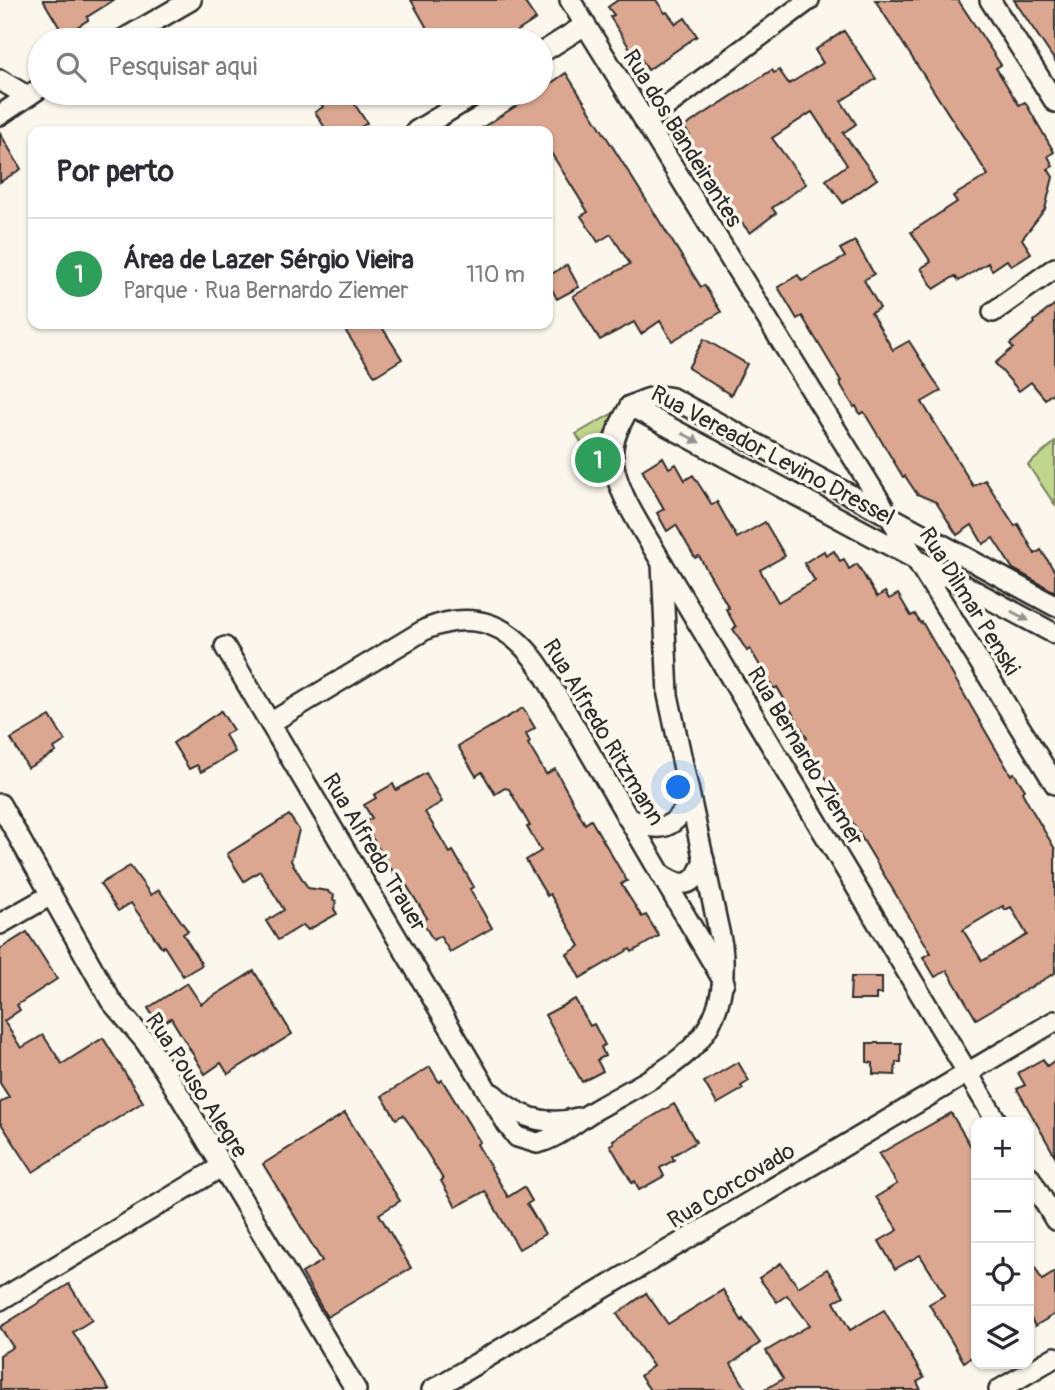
<!DOCTYPE html>
<html lang="pt">
<meta charset="utf-8">
<style>
body{margin:0;font-family:Pangolin,sans-serif;background:#f2f2f3;color:#2b2b33}
.controls{position:absolute;right:21px;bottom:21px;display:grid;overflow:hidden;border-radius:14px;box-shadow:0 2px 5px #0004}
.controls button{width:63px;height:63px;display:grid;place-items:center;padding:0;border:0;border-bottom:2px solid #e1e1e2;background:#fff;color:#2b2b33;font:35px sans-serif}
.you{position:absolute;left:679px;top:788px;width:24px;height:24px;margin:-18px;border:5px solid #fff;border-radius:50%;background:#1a73e8;box-shadow:0 0 0 10px #1a73e833}
.badge{display:grid;place-items:center;width:46px;height:46px;border-radius:50%;background:#111827;color:#fff;font-size:23px;font-weight:700}
.pin{position:absolute;translate:-50% -50%;border:4px solid #fff;box-shadow:0 2px 7px #0006}
.list{margin:0;padding:0;list-style:none}
h2{display:flex;justify-content:space-between;align-items:center;height:91px;margin:0;padding:0 28px;font-size:30px}
h2 small{font-size:23px;font-weight:400;color:#7c7c81}
.list li{display:grid;grid-template-columns:46px 1fr auto;gap:21px;align-items:center;box-sizing:border-box;height:112px;padding:0 28px;border-top:2px solid #e1e1e2}
.list b{display:block;font-size:26px;white-space:nowrap}
.list p{margin:0;font-size:23px;white-space:nowrap;color:#7c7c81}
.list em{font-size:23px;font-style:normal;color:#7c7c81}
.icon{flex:none;width:38px;height:38px;fill:none;stroke:currentColor;stroke-width:2;stroke-linecap:round;stroke-linejoin:round}
.map{position:relative;flex:none;width:1055px;height:1390px;overflow:hidden}
.search{position:absolute;background:#fff;box-shadow:0 2px 5px #0004;left:28px;top:28px;width:525px;height:77px;display:flex;align-items:center;gap:18px;box-sizing:border-box;padding:0 24px;border-radius:38px;color:#7c7c81;font-size:26px}
.panel{position:absolute;background:#fff;box-shadow:0 2px 5px #0004;left:28px;top:126px;width:525px;height:203px;border-radius:14px}
.map>svg:first-child{display:block}
</style>
<div class="map">
<svg width="1055" height="1390" viewBox="0 0 1055 1390">
<rect width="100%" height="100%" fill="#fbf7ec"/>
<filter id="ink" filterUnits="userSpaceOnUse"><feTurbulence type="fractalNoise" baseFrequency=".0143" numOctaves="2"/><feDisplacementMap in="SourceGraphic" scale="14" xChannelSelector="R" yChannelSelector="G"/><feConvolveMatrix kernelMatrix="1 2 1 2 8 2 1 2 1" color-interpolation-filters="sRGB"/></filter>
<g filter="url(#ink)">
<g fill="#c0d68c" stroke="#76805c" stroke-width="2">
<path d="M615,412c-14,33 -15,49 -1,82l-38,-60z"/>
<polygon points="1055,442 1055,505 1028,465"/>
</g>
<g fill="#dca791" stroke="#2b2b2b" stroke-width="2" fill-rule="evenodd">
<polygon points="43,0 114,0 87,17 88,20 64,35"/>
<polygon points="411,0 523,0 536,19 504,40 405,40 427,28"/>
<polygon points="618,0 656,0 665,13 667,12 676,24 685,18 697,36 648,70 641,59 638,61 610,17 614,15 608,7"/>
<polygon points="875,0 958,0 1001,65 996,68 1019,105 1025,102 1054,152 1048,156 1053,166 1048,169 1053,177 1045,209 1022,239 1031,253 1011,266 1007,260 992,270 988,263 959,281 955,276 934,289 921,268 931,262 911,232 957,202 953,196 988,175"/>
<polygon points="1014,0 1055,0 1055,61"/>
<polygon points="844,31 876,79 841,101 856,124 843,133 877,179 843,203 826,180 847,165 812,112 772,138 806,184 772,208 776,213 750,233 736,216 687,140 691,137 684,127 772,70 774,73 779,70 789,84 823,63 815,50"/>
<polygon points="566,73 701,287 704,285 721,312 672,341 660,321 641,334 634,322 600,340 573,296 630,264 611,234 598,242 581,216 588,212 548,148 548,131 477,131 536,93 541,93 541,90"/>
<polygon points="315,93 347,93 367,123 355,131 327,131 315,112 323,107"/>
<polygon points="0,133 21,169 0,182"/>
<polygon points="855,241 874,274 864,280 880,308 871,313 893,350 909,341 941,391 922,402 973,486 985,480 1015,526 1018,524 1035,554 1041,550 1055,572 1055,592 1013,569 993,538 983,544 972,525 957,535 936,502 917,494 905,476 903,477 864,412 860,414 856,406 854,407 839,382 841,381 802,316 797,319 778,287 798,275 802,281 845,257 840,249"/>
<polygon points="567,265 579,287 557,299 548,282 548,276"/>
<polygon points="1055,304 1055,391 1045,399 1031,382 1019,391 995,363 1013,348 1010,344 1035,323 1034,321"/>
<polygon points="341,324 380,324 402,359 375,376"/>
<polygon points="704,339 747,364 731,395 688,368"/>
<path d="M663,457l6,11 7,-4 9,16 8,-5 19,30 5,-3 20,36 28,-16 20,34 -25,14 18,32 37,-21 -11,-18 20,-12 2,5 8,-5 6,10 4,-2 5,10 8,-5 20,33 8,-5 4,7 9,-5 13,22 4,-2 5,9 2,-1 89,153 3,-2 11,17 -3,2 7,13 26,44v124l-79,46 -29,-49 -12,7 -12,-20 8,-4 -128,-213 4,-2 -30,-51 -3,2 -24,-40 -3,2 -14,-22 3,-2 -10,-18 3,-1 -30,-52 -4,2 -19,-33 -9,6 -10,-18 7,-4 -22,-39zM1003,906l2,4 6,-3 16,28 -45,26 -19,-31z"/>
<polygon points="523,708 535,728 526,734 530,742 528,744 546,774 555,769 585,824 591,820 627,881 621,884 642,917 646,915 659,936 632,952 630,949 580,978 567,954 580,946 550,894 547,896 526,860 541,851 527,827 530,826 509,789 505,788 495,794 482,772 476,776 458,746"/>
<polygon points="221,711 233,730 225,735 235,752 201,772 197,765 189,769 173,743"/>
<polygon points="50,716 65,741 54,748 56,752 28,768 11,739"/>
<polygon points="426,773 442,802 425,812 450,853 453,851 474,887 470,889 492,928 450,952 440,936 433,940 422,921 427,918 402,878 398,880 363,823 372,818 364,805 376,798 374,795 393,784 396,790"/>
<polygon points="289,815 299,830 291,861 308,888 328,891 329,893 334,895 333,900 336,901 334,909 337,914 308,930 303,925 278,940 266,921 284,910 260,871 244,881 227,854"/>
<polygon points="130,866 151,895 159,890 188,931 183,934 202,965 183,976 164,946 162,948 131,903 118,911 100,884"/>
<polygon points="27,932 57,979 17,1005 20,1010 4,1021 21,1048 43,1035 62,1064 103,1038 143,1102 33,1172 0,1122 0,1103 9,1097 0,1083 0,949"/>
<polygon points="254,971 292,1034 228,1074 221,1063 205,1074 171,1018 159,1026 148,1008 187,983 201,1004"/>
<polygon points="851,977 882,977 882,994 876,994 876,1000 850,1000"/>
<polygon points="575,999 590,1026 594,1024 605,1045 601,1047 605,1056 597,1060 603,1071 582,1082 545,1015"/>
<polygon points="867,1043 901,1043 901,1062 896,1062 895,1075 873,1074 873,1063 867,1062"/>
<polygon points="1043,1059 1047,1066 1055,1060 1055,1156 1017,1089 1025,1085 1018,1073"/>
<polygon points="738,1062 749,1081 741,1086 743,1089 717,1104 704,1082"/>
<polygon points="430,1067 439,1082 442,1080 480,1142 477,1144 508,1197 524,1187 532,1201 527,1204 545,1234 519,1249 485,1191 456,1207 441,1181 443,1179 411,1126 403,1115 396,1119 382,1096"/>
<polygon points="674,1104 696,1142 672,1156 674,1160 660,1168 664,1176 639,1190 635,1181 632,1183 610,1145 614,1143 613,1140"/>
<polygon points="345,1113 400,1201 379,1214 411,1268 327,1317 302,1273 322,1261 263,1164"/>
<polygon points="951,1113 976,1155 976,1354 964,1362 929,1304 945,1295 920,1255 895,1269 879,1241 898,1230 876,1197 897,1184 879,1154"/>
<polygon points="1029,1257 1042,1280 1055,1272 1055,1314 1035,1326 1029,1315"/>
<polygon points="781,1263 798,1287 827,1269 844,1296 834,1302 850,1330 884,1310 924,1378 917,1382 921,1390 764,1390 783,1379 766,1351 810,1325 787,1295 777,1302 759,1278"/>
<polygon points="69,1284 92,1320 73,1332 109,1390 0,1390 0,1355 13,1347 0,1327"/>
<polygon points="723,1290 742,1321 743,1319 760,1343 731,1364 747,1390 650,1390 640,1376 653,1366 617,1314 646,1293 668,1324"/>
</g>
<g fill="none" stroke-linecap="round" stroke-linejoin="round">
<g stroke="#2b2b2b" stroke-width="24">
<g id="street">
<polyline points="570,0 1055,784"/>
<polyline points="990,0 1055,102"/>
<polyline points="122,40 191,0"/>
<polyline points="541,53 585,25"/>
<polyline points="0,80 27,96"/>
<polyline points="0,115 40,88"/>
<polyline points="645,122 809,0"/>
<polyline points="416,131 478,93"/>
<polyline points="993,312 1055,268"/>
<path d="M630,406c-7,13 -15,26 -17,41 -4,37 31,84 49,116l335,559"/>
<polyline points="630,406 1055,634"/>
<path d="M630,406c15,-7 26,-12 42,-8l383,208"/>
<path d="M225,647l282,477 10,13 20,6c22,-5 40,-23 60,-34 73,-42 136,-64 125,-164l-54,-250 -6,-132"/>
<path d="M270,723l156,-94c50,-20 86,-4 115,40l183,313"/>
<polyline points="0,804 111,1001 145,1041 165,1071 356,1390"/>
<path d="M627,817c31,16 45,15 63,-16"/>
<path d="M661,874c23,15 33,13 43,-14"/>
<polyline points="0,924 51,895"/>
<path d="M493,1094c23,23 54,33 84,24"/>
<polyline points="1029,1176 1055,1220"/>
<polyline points="0,1300 221,1167"/>
<polyline points="432,1390 1055,1021"/>
<polyline points="999,1390 1055,1357"/>
</g>
</g>
<use href="#street" stroke="#fbf7ec" stroke-width="19"/>
</g>
<defs><path id="oneway-solid" d="M-6-.8H1V-3.2L6.5 0L1 3.2V.8H-6Z" transform="scale(1.75)"/></defs>
<g fill="#93918c">
<use href="#oneway-solid" transform="translate(691 438) rotate(28)"/>
<use href="#oneway-solid" transform="translate(1020 616) rotate(28)"/>
</g>
</g>
<g text-anchor="middle" stroke-width="7" stroke-linejoin="round" paint-order="stroke">
<g font-size="23" fill="#2b2b2b" stroke="#fbf7ec">
<text transform="translate(683 138) rotate(58)" y="8">Rua dos Bandeirantes</text>
<text transform="translate(773 455) rotate(28)" y="8">Rua Vereador Levino Dressel</text>
<text transform="translate(970 601) rotate(58)" y="8">Rua Dilmar Penski</text>
<text transform="translate(604 732) rotate(59)" y="8">Rua Alfredo Ritzmann</text>
<text transform="translate(806 756) rotate(59)" y="8">Rua Bernardo Ziemer</text>
<text transform="translate(375 852) rotate(59)" y="8">Rua Alfredo Trauer</text>
<text transform="translate(197 1085) rotate(57)" y="8">Rua Pouso Alegre</text>
<text transform="translate(731 1185) rotate(-31)" y="8">Rua Corcovado</text>
</g>
</g>
</svg>
<div class="controls">
<button>+</button>
<button>−</button>
<button><svg class="icon" aria-label="locate" viewBox="0 0 24 24"><circle cx="12" cy="12" r="6"/><path d="M12 2v4M12 18v4M2 12h4M18 12h4"/></svg></button>
<button><svg class="icon" aria-label="layers" viewBox="0 0 24 24"><path d="M12 4l9 5-9 5-9-5zM3 14l9 5 9-5"/></svg></button>
</div>
<div class="you"></div>
<div class="pin badge" style="left:598px;top:460px;background:#2e9e5b">1</div>
<div class="search"><svg class="icon" aria-label="search" viewBox="0 0 24 24"><circle cx="10" cy="10" r="6"/><path d="M15 15l6 6"/></svg>Pesquisar aqui</div>
<section class="panel">
<h2>Por perto<small></small></h2>
<ul class="list">
<li><span class="badge" style="background:#2e9e5b">1</span><div><b>Área de Lazer Sérgio Vieira</b><p>Parque · Rua Bernardo Ziemer</p></div><em>110 m</em></li>
</ul>
</section>
</div>
